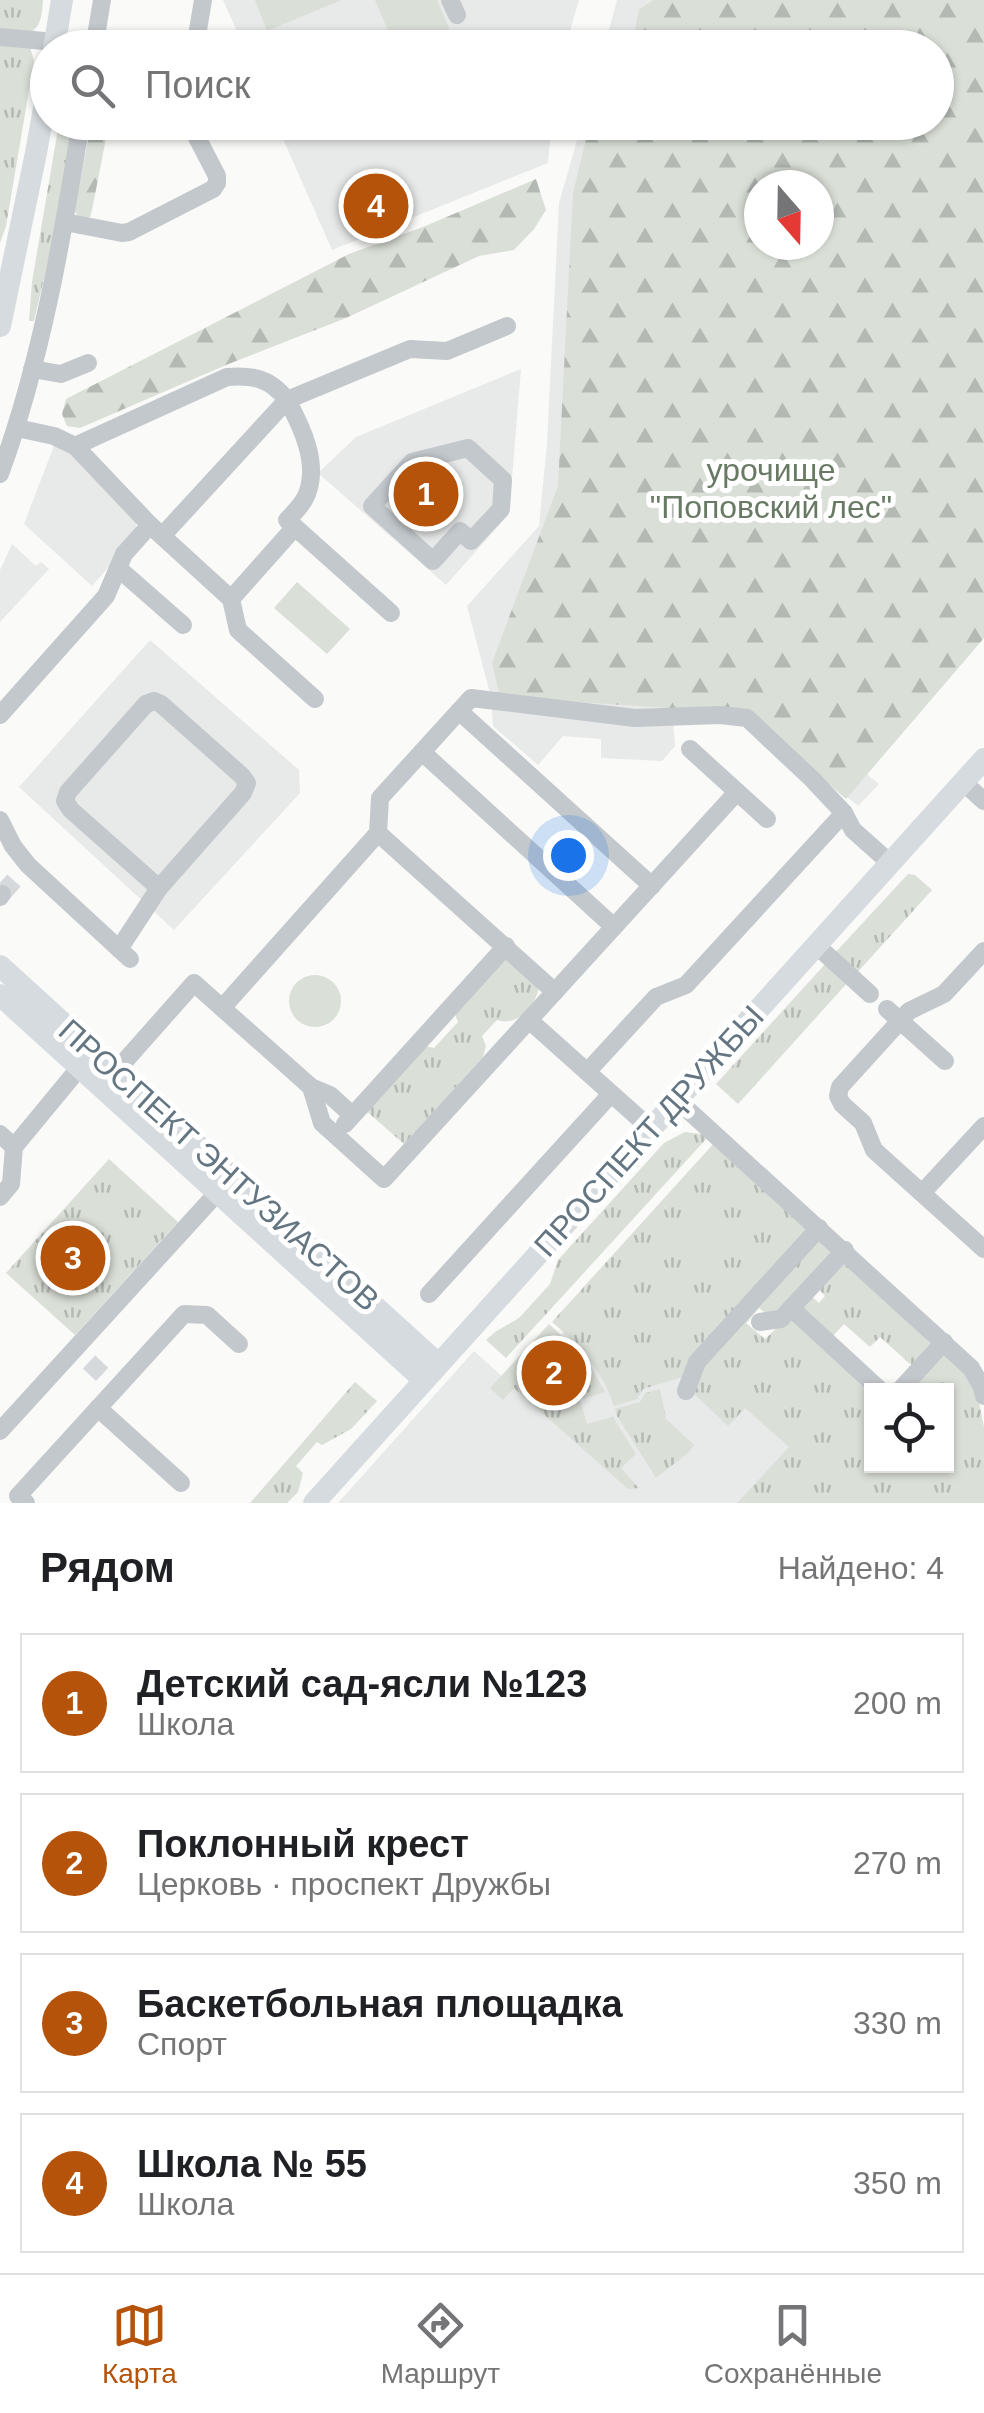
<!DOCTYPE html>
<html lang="ru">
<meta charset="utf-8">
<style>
body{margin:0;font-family:Arial,sans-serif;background:#f2f2f2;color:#202124}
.controls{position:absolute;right:30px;bottom:30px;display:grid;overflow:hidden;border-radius:0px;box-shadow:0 2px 8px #0004}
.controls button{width:90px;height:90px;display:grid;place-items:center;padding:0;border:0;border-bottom:2px solid #e0e0e0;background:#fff;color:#202124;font:50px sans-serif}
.compass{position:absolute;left:744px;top:170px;width:90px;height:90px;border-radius:50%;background:#fff;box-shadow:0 2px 8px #0004;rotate:160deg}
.you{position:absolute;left:568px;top:855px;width:35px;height:35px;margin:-25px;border:8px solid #fff;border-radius:50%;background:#1a73e8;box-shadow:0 0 0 15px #1a73e833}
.badge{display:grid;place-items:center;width:65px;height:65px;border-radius:50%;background:#b45309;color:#fff;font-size:32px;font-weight:700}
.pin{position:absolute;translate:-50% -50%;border:5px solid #fff;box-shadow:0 2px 10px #0006}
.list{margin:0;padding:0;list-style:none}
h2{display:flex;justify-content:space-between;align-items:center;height:130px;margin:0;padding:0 40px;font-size:42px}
h2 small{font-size:32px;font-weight:400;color:#757577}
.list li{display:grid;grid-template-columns:65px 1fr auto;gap:30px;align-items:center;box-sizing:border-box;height:140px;margin:0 20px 20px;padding:0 20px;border:2px solid #e0e0e0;border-radius:0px}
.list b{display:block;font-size:38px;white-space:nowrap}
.list p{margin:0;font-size:32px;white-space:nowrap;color:#757577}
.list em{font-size:32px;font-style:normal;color:#757577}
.icon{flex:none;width:55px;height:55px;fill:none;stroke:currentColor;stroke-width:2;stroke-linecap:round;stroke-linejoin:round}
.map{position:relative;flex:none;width:984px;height:1503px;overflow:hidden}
.search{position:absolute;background:#fff;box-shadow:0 2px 8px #0004;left:30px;right:30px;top:30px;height:110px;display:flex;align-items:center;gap:25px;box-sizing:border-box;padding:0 35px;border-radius:55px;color:#757577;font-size:38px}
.sheet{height:770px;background:#fff}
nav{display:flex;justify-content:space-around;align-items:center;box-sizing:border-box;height:140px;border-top:2px solid #e0e0e0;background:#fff;font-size:28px;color:#757577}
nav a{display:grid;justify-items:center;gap:5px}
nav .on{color:#b45309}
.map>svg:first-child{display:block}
</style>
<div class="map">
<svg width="984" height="1503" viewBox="0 0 984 1503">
<defs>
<pattern id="grass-tufts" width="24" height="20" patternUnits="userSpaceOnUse" patternTransform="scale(2.5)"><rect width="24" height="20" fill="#dadfd7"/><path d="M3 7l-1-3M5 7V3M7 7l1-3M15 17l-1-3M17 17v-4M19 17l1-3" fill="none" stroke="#b4b9b4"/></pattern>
<pattern id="forest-firs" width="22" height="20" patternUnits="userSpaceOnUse" patternTransform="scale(2.5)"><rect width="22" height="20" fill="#dadfd7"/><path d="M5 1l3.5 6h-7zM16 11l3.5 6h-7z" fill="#b4b9b4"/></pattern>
</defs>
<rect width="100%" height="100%" fill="#fafaf8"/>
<g fill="#e8e9e9">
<polygon points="223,0 579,0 565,48 244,47"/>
<polygon points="617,0 653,0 639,9 631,47 604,48"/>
<polygon points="276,123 552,123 548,163 332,250"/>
<polygon points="582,123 615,123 610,174 761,688 879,784 858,806 752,719 673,719 675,746 662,761 601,758 601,739 563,736 538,765 493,726 491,697 467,606 539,526 547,443 559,203"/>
<polygon points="521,369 509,514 446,585 318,473 356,437"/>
<polygon points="57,438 136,522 136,536 92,586 24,524"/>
<polygon points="12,544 36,566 41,562 49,569 0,622 0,570"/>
<polygon points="150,640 299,770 300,793 174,930 19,787"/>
<polygon points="704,1177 797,1265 728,1344 793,1448 741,1503 338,1503 474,1351 514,1387"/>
</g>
<g fill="url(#grass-tufts)">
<path d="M0,0h43c-1,11 -1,26 -12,32l-31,1z"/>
<polygon points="0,41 30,47 34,61 6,226 0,243"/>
<polygon points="59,123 73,123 55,231 34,321 29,321 32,282"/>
<polygon points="908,874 915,875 932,890 855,975 833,955"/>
<path d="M505,959l34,29c-4,18 -22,39 -42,32l-15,16 4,10 -3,11 -79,87 -40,-35 61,-63 9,2 24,-26 -3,-8z"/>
<polygon points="827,962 849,981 738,1104 716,1084"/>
<polygon points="685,1132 701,1134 708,1137 506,1358 486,1340 495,1332 519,1318 550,1284 558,1260 664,1143"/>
<path d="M715,1142l93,85 -122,149 -43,13 -6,10 -23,7c-11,-36 -35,-61 -62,-84z"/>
<polygon points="109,1159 178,1222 75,1335 6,1273"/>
<polygon points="819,1238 832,1253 779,1314 768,1315 759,1308 746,1323 765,1339 784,1321 796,1321 872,1390 872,1466 946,1466 946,1390 904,1390 937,1356 950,1355 976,1387 984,1427 984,1503 737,1503 789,1447 745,1408 728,1426 691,1391 693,1377"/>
<polygon points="845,1263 932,1345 916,1364 910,1364 880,1337 870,1347 844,1324 831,1338 801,1308 811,1296 819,1303 825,1296 816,1287"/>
<polygon points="549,1324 584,1356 605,1392 580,1400 587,1424 613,1417 636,1454 621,1468 639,1488 628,1489 514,1388 503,1400 490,1388"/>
<polygon points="355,1382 377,1401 351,1429 322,1445 317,1442 296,1466 303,1473 298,1492 287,1503 250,1503"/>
<polygon points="660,1389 666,1419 694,1445 689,1452 656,1478 617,1416 615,1409 640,1402 645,1393"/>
</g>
<g fill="url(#forest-firs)" fill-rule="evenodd">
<path d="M653,0h331v638l-138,161 -98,-86 -248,-16 -8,-34 66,-177 15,-293 17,-70 23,3 2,-4h321v-74l-305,-1 8,-38zM759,185h60v60h-60z"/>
<polygon points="91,123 109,123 92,210 90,217 83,218 77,215 75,211"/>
<polygon points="536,179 546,210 534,229 514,250 479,256 346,318 226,365 80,428 67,426 62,414 66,399 349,254 423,227"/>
</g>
<g fill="#dadfd7">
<polygon points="255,0 341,0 267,31"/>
<polygon points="375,0 437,0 457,47 395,47"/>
<polygon points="297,582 350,629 327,654 274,608"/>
<circle cx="315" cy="1001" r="26"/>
<circle cx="694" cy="1236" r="19"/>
<polygon points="62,1232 100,1268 84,1284 46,1248"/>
</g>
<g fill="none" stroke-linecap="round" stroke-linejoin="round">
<g stroke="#d5d9db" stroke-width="18" stroke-dasharray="18 9" stroke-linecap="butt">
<polyline points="2,894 17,877"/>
<polyline points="89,1362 105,1377"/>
</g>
<g stroke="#c3c8cc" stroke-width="18">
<polyline points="450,0 457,15"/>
<polyline points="0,37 55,42"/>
<polyline points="94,48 102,0"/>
<polyline points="195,48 203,0"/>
<polyline points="65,222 122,233 129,232 213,189 217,183 217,176 189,122"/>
<polyline points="32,369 61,374 88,363"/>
<polyline points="17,428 54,436 75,446 150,525 231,599 238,630 315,699"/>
<path d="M75,446l152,-69c26,-2 43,1 60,23l123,-51 37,2 60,-25"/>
<polygon points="468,448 503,480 501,509 471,541 460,531 433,561 372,506 412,462"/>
<path d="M0,474c41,-112 62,-233 81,-352"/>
<path d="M162,536l125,-136c15,27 32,63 20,94 -4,10 -12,18 -20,26l104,93"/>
<polyline points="118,568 183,625"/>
<polyline points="231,599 295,527"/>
<polygon points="154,701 161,704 242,776 247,783 243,793 159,888 71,810 65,801 68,792 146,704"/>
<polyline points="459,711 652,886"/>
<polyline points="0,715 106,596 124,554 150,525"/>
<polyline points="690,749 767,819"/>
<polyline points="422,752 614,927"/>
<polyline points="963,782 984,801"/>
<polyline points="0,820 13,846 28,865 130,959"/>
<polyline points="378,833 555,992"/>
<polyline points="0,897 2,894"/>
<polyline points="816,945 870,994"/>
<polyline points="119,949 159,888"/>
<polyline points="984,951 944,994 909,1011 840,1087 838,1096 842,1104 863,1123 874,1150 984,1249"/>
<polyline points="222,1008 378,833 380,798 471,698 635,718 720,715 747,718 812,779 844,813 853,830 890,863"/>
<polyline points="887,1009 945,1061"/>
<polyline points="529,1020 651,1129"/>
<polyline points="116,1071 194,983 311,1087 330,1095 352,1115"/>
<polyline points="587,1072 656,997 686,985 844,813"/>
<polyline points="311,1087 322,1123 384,1179 737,792"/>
<polyline points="677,1100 971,1368 982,1387 984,1396"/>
<polyline points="345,1124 506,946"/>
<polyline points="0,1134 14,1147 80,1067"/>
<polyline points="922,1193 984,1126"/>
<polyline points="0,1197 11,1184 14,1147"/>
<polyline points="429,1294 611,1094"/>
<polyline points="791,1308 880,1390"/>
<polyline points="760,1322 781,1319 845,1250"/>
<polyline points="900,1390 944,1342"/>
<polyline points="686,1391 697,1362 819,1228"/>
<polyline points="98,1408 181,1483"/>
<polyline points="0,1431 218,1192"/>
<polyline points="26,1503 18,1496 184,1314 207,1315 239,1344"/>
</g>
<g stroke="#d6dbdf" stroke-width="22">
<polyline points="54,48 62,0"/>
<polyline points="0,326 36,153 48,86"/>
<polyline points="0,966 438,1364"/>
<polyline points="0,995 424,1380"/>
<polyline points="314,1503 984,759"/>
</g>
</g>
<g text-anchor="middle" stroke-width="10" stroke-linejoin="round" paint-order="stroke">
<g font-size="32" fill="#687a64" stroke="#fff">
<text x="771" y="481">урочище<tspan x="771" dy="37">"Поповский лес"</tspan></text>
</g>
<g font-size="32" fill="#657683" stroke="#fff">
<text transform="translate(649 1131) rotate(-48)" y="11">ПРОСПЕКТ ДРУЖБЫ</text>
<text transform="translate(219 1165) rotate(42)" y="11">ПРОСПЕКТ ЭНТУЗИАСТОВ</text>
</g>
</g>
</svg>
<div class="controls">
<button><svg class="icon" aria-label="locate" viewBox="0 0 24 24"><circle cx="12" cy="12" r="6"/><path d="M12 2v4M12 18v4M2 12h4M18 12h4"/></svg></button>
</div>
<svg class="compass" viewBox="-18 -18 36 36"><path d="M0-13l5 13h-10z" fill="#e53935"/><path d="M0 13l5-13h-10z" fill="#757577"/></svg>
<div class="you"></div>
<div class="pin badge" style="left:426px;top:494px">1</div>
<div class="pin badge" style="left:554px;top:1373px">2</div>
<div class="pin badge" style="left:73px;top:1258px">3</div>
<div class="pin badge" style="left:376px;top:206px">4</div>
<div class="search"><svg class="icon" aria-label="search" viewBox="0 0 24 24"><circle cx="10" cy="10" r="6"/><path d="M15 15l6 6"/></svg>Поиск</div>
</div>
<section class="sheet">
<h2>Рядом<small>Найдено: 4</small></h2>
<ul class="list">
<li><span class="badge">1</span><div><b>Детский сад-ясли №123</b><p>Школа</p></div><em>200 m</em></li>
<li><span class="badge">2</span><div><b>Поклонный крест</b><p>Церковь · проспект Дружбы</p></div><em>270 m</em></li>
<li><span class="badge">3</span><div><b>Баскетбольная площадка</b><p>Спорт</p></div><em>330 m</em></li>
<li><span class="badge">4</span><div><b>Школа № 55</b><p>Школа</p></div><em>350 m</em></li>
</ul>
</section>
<nav>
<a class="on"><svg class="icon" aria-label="map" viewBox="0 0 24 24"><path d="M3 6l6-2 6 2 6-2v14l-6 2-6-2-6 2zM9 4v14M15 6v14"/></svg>Карта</a>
<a><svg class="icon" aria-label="directions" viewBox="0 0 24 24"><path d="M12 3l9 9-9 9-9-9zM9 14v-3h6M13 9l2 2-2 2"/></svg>Маршрут</a>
<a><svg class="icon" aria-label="saved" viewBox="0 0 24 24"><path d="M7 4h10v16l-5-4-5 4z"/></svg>Сохранённые</a>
</nav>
